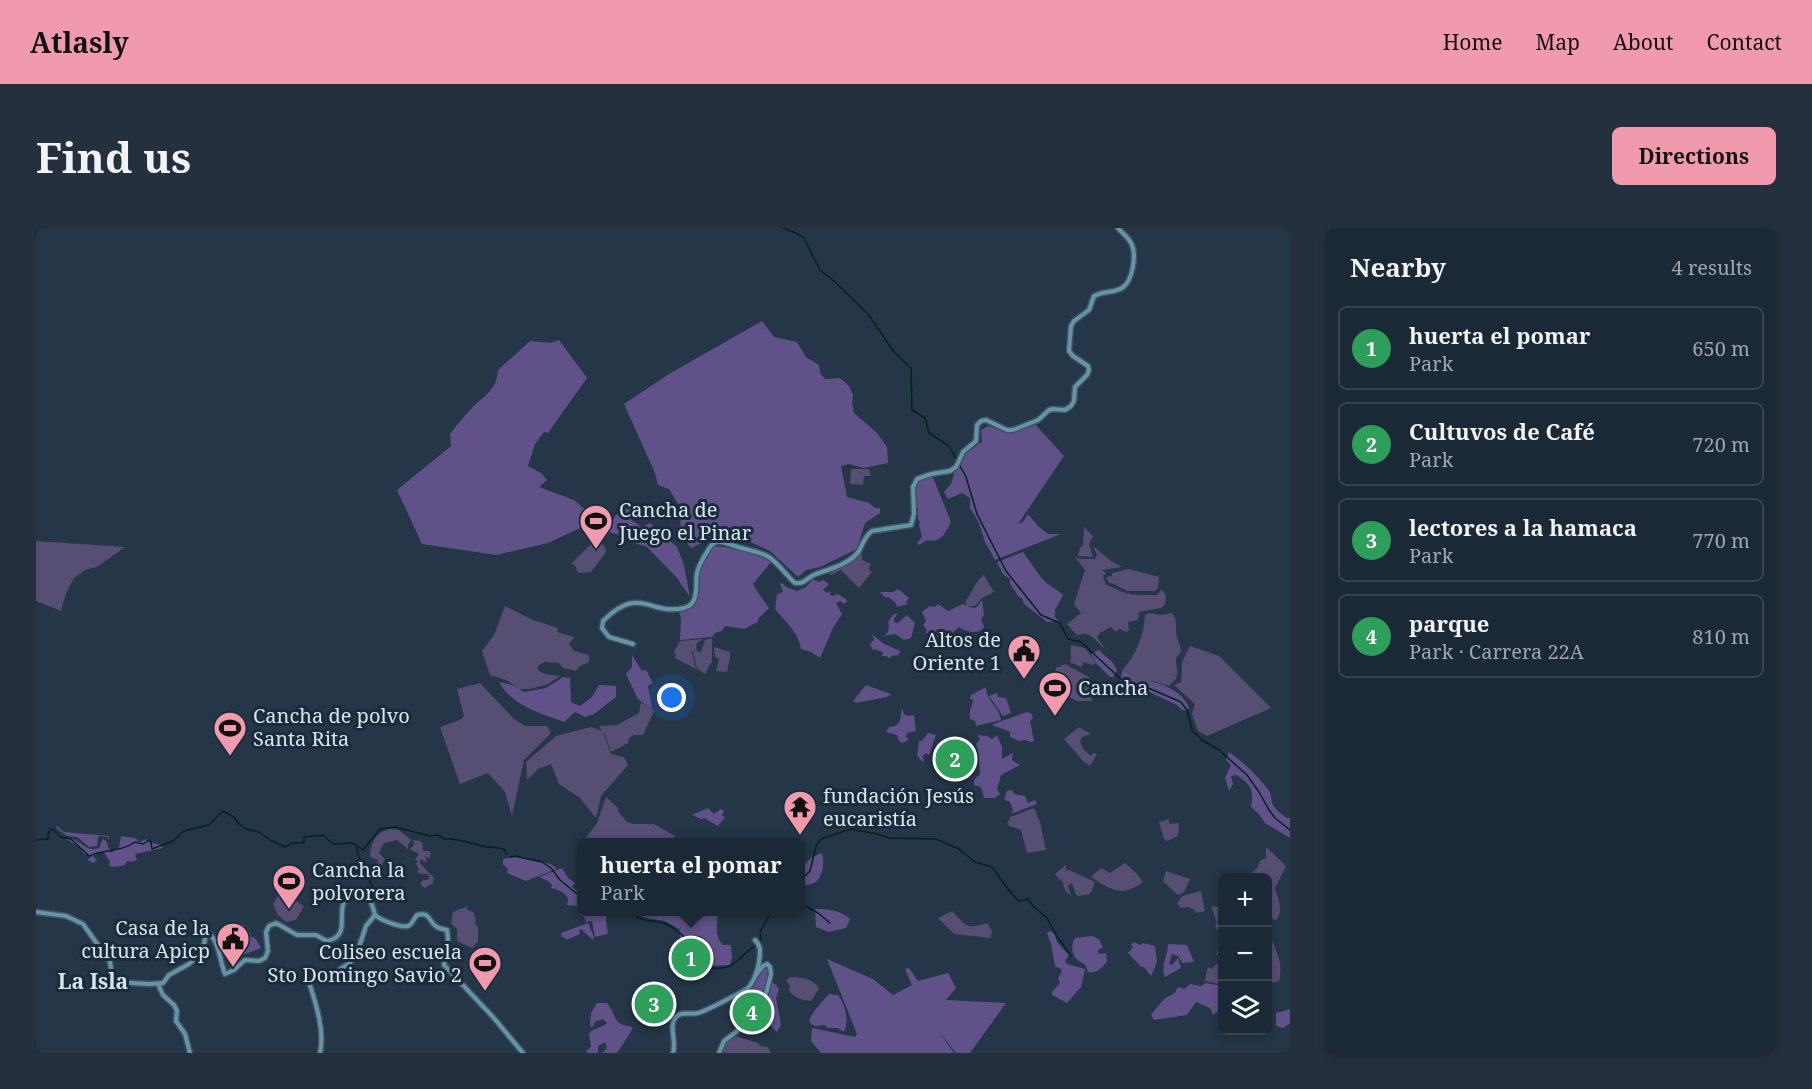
<!DOCTYPE html>
<meta charset="utf-8">
<style>
body{margin:0;font-family:"Noto Serif",serif;background:#24303d;color:#f1f3f6}
.controls{position:absolute;right:18px;bottom:18px;display:grid;overflow:hidden;border-radius:9px;box-shadow:0 3px 9px #0003}
.controls button{width:54px;height:54px;display:grid;place-items:center;padding:0;border:0;border-bottom:2px solid #394450;background:#1b2835;color:#f1f3f6;font:30px sans-serif}
.you{position:absolute;left:636px;top:470px;width:21px;height:21px;margin:-15px;border:4px solid #fff;border-radius:50%;background:#1a73e8;box-shadow:0 0 0 9px #1a73e833}
.badge{display:grid;place-items:center;width:39px;height:39px;border-radius:50%;background:#f29aad;color:#fff;font-size:20px;font-weight:700}
.pin{position:absolute;translate:-50% -50%;border:3px solid #fff;box-shadow:0 2px 6px #0006}
.popup{position:absolute;left:541px;top:610px;width:228px;height:78px;box-sizing:border-box;display:grid;place-content:center;border-radius:9px;background:#1b2835;filter:drop-shadow(0 2px 4px #0005);font-size:20px;white-space:nowrap;color:#a0a6ad}
.popup b{font-size:22px;color:#f1f3f6}
.popup::after{content:'';position:absolute;left:50%;top:100%;margin-left:-12px;border:12px solid transparent;border-top-color:#1b2835}
.list{margin:0;padding:0;list-style:none}
h2{display:flex;justify-content:space-between;align-items:center;height:78px;margin:0;padding:0 24px;font-size:26px}
h2 small{font-size:20px;font-weight:400;color:#a0a6ad}
.list li{display:grid;grid-template-columns:39px 1fr auto;gap:18px;align-items:center;box-sizing:border-box;height:84px;margin:0 12px 12px;padding:0 12px;border:2px solid #394450;border-radius:9px}
.list b{display:block;font-size:22px;white-space:nowrap}
.list p{margin:0;font-size:20px;white-space:nowrap;color:#a0a6ad}
.list em{font-size:20px;font-style:normal;color:#a0a6ad}
.icon{flex:none;width:33px;height:33px;fill:none;stroke:currentColor;stroke-width:2;stroke-linecap:round;stroke-linejoin:round}
.map{position:relative;flex:none;width:1254px;height:825px;overflow:hidden;border-radius:9px}
header{display:flex;align-items:center;gap:36px;box-sizing:border-box;height:84px;padding:0 30px;background:#f29aad;color:#111}
header strong{font-size:28px}
nav{display:flex;gap:33px;margin-inline-start:auto;font-size:21px}
.intro{display:flex;align-items:center;justify-content:space-between;box-sizing:border-box;height:144px;padding:0 36px}
h1{margin:0;font-size:42px}
.button{padding:15px 27px;border-radius:9px;background:#f29aad;color:#111;font-size:21px;font-weight:700}
main{display:flex;gap:36px;padding:0 36px}
aside{flex:1;background:#1b2835;border-radius:9px;box-shadow:0 3px 9px #0003}
.map>svg:first-child{display:block}
</style>
<header>
<strong>Atlasly</strong>
<nav><a>Home</a><a>Map</a><a>About</a><a>Contact</a></nav>
</header>
<div class="intro"><h1>Find us</h1><a class="button">Directions</a></div>
<main>
<div class="map">
<svg width="1254" height="825" viewBox="0 0 1254 825">
<rect width="100%" height="100%" fill="#243647"/>
<g fill="#574e74">
<polygon points="815,241 833,241 835,248 828,248 827,257 814,256"/>
<polygon points="1048,299 1057,308 1053,316 1057,329 1042,328 1044,320 1047,317"/>
<polygon points="561,312 569,319 570,324 555,344 542,345 539,337 535,336 556,315"/>
<polygon points="0,313 89,319 61,339 49,342 38,350 30,365 25,383 0,373"/>
<path d="M1057,318l18,15 11,6 -20,3 4,3 -3,3 3,9c6,1 9,4 14,6 12,5 25,4 37,4l5,-6 4,7 -1,8 -4,4 -22,4 -1,8 -10,2 1,9 -3,1 -7,-3 -3,3 -5,-5 -11,6 -3,4 8,12c-11,-9 -13,-18 -28,-14l-10,-11 14,-11 -7,-9 11,-34 -10,-13 6,2h14l2,-4z"/>
<polygon points="824,325 826,326 826,332 835,336 832,341 836,344 823,360 805,342 795,347 793,345"/>
<polygon points="1093,341 1123,349 1122,360 1119,363 1091,363 1076,355 1073,355 1070,349 1076,348 1076,345"/>
<path d="M948,347l10,17 -12,6 -7,8h-9v-6c7,-8 9,-19 18,-25z"/>
<polygon points="469,378 497,392 522,400 521,404 538,409 533,416 538,423 553,427 553,434 544,438 540,443 527,440 523,435 508,434 502,438 502,442 508,446 524,448 510,457 493,461 483,461 470,452 454,447 446,423 458,407"/>
<path d="M1113,385l12,2 11,-2c7,8 2,15 5,24 2,6 4,9 4,15l-5,6c0,15 6,17 -7,28l-17,-5h-15l-14,-12c13,-14 21,-34 22,-54z"/>
<polygon points="676,410 676,434 672,440 670,446 661,441 657,423 656,424 660,441 639,430 640,427 638,424 644,413 667,411 661,415 660,421 662,422 658,423 665,424 669,412"/>
<path d="M1035,417l14,3 11,15 -4,2 -8,-3 -3,5 -11,-5c2,-6 0,-11 1,-17z"/>
<polygon points="1154,418 1183,428 1235,480 1171,508 1162,503 1156,486 1159,476 1138,457 1145,454 1146,434"/>
<polygon points="678,419 694,424 694,429 691,444 680,443 683,431 679,429"/>
<polygon points="1029,436 1053,449 1054,465 1056,473 1041,473 1029,467 1031,464 1031,460 1024,455 1018,455 1020,440"/>
<polygon points="444,455 478,491 489,498 511,498 515,505 488,532 476,588 469,564 452,545 424,556 404,499 424,492 428,488 421,461"/>
<polygon points="605,474 618,483 607,507 598,507 593,510 592,515 575,524 569,507 567,504 575,526 588,529 592,537 565,568 560,590 544,570 523,556 515,536 502,541 491,552 490,534 520,508 555,499 566,503 563,498 581,497 603,485"/>
<polygon points="1043,499 1055,506 1046,509 1044,514 1048,522 1055,528 1057,525 1061,526 1054,538 1046,532 1028,511"/>
<polygon points="921,518 923,519 923,524 925,525 934,521 937,529 935,535 931,537 912,538 910,542 904,541 904,544 898,537 901,535 901,530 906,527 903,522 911,521"/>
<polygon points="570,569 581,579 584,586 591,594 597,596 618,596 639,608 632,614 553,614 549,611 561,595"/>
<polygon points="998,580 1004,594 1010,622 991,625 985,602 971,597 974,589"/>
<polygon points="1133,591 1133,596 1143,595 1142,608 1131,613 1128,611 1123,594"/>
<path d="M354,601l9,1 12,10 -3,5v4l-11,-9 -13,3 -5,10 6,6 -3,5 1,8 -4,4 -5,1 -3,-6 7,-11 -8,-3c1,-14 5,-25 20,-28z"/>
<polygon points="377,612 385,613 387,617 387,623 393,623 395,626 393,631 389,628 391,633 388,634 386,631 383,634 398,650 397,655 389,660 385,657 385,653 394,651 392,646 385,646 381,644 383,641 380,636 382,633 379,632 383,626 374,621 378,617"/>
<path d="M1230,619l20,19 -11,22c3,11 9,23 1,32l-8,-2v-40l-21,-1 10,-9 4,-8 5,-2z"/>
<path d="M1089,635l12,11 6,8c-21,16 -32,8 -52,-5l10,-9 9,5z"/>
<polygon points="1030,637 1030,643 1033,642 1059,654 1054,666 1043,668 1040,667 1036,655 1032,658 1035,668 1029,662 1025,649 1025,653 1019,646"/>
<polygon points="1130,643 1154,651 1148,664 1142,667 1127,653"/>
<polygon points="245,663 268,678 260,692 250,694 242,687 237,676"/>
<polygon points="1165,663 1169,683 1160,685 1159,682 1152,679 1145,680 1141,676 1146,668"/>
<polygon points="432,678 430,681 438,685 440,692 439,696 442,699 442,713 436,720 421,713 421,701 415,696 417,684"/>
<path d="M1175,678l11,2v46l-6,1c4,-11 7,-19 -1,-28l2,-4z"/>
<path d="M916,683c15,15 13,19 35,12l5,8 -1,7 -37,-4 -16,-16z"/>
<path d="M1236,712c6,14 11,26 7,41l-11,3v-41z"/>
<polygon points="661,716 670,731 654,737 655,742 644,744 641,730 644,729 642,723"/>
<polygon points="1186,735 1186,757 1170,753 1168,755 1172,739 1175,741 1181,736"/>
<path d="M755,749c11,1 23,1 28,12l-8,12c-9,-1 -16,-3 -22,-10l1,-5 -4,-6z"/>
<path d="M607,759c12,7 19,18 32,24l-6,11 -11,-4 -20,-23z"/>
<polygon points="699,808 722,815 724,818 732,819 735,825 684,825 690,813"/>
</g>
<g fill="#605288">
<polygon points="726,93 738,109 761,114 770,129 783,137 784,145 789,151 804,150 813,158 817,167 816,175 818,185 841,205 851,219 852,235 828,240 813,236 805,238 811,269 833,275 839,280 844,280 844,285 829,295 821,321 784,339 770,342 762,349 734,323 710,312 701,313 684,310 670,313 655,320 644,306 645,281 633,261 622,257 619,245 588,176 633,146"/>
<path d="M523,112l28,38 -39,55 -4,-1 -9,12 -7,22 13,7 6,7 -8,7 35,13 23,20 -49,23 -52,12 -74,-11 -25,-54 54,-44 -1,-12c7,-9 14,-18 22,-26 13,-14 24,-16 26,-38l32,-29 21,2z"/>
<polygon points="998,195 1028,228 982,296 987,294 992,286 1002,298 1012,306 1025,306 959,332 949,314 943,295 934,280 934,270 926,265 912,271 908,264 915,256 919,242 930,225 946,214 945,202 952,198 961,201"/>
<path d="M896,247l19,47c-5,11 -11,22 -24,18l-8,5 -2,-2 5,-6 -3,-12 1,-4 -2,-1v-12l-3,1 -1,-18 4,-12z"/>
<polygon points="592,279 598,282 595,292 606,299 614,295 641,319 648,337 654,369 641,350 611,319 595,314 593,310 570,303 580,287"/>
<path d="M676,318c20,1 41,6 59,16l-18,22 4,7 12,17 -11,11v3l-14,7 -19,-3 -3,5 -7,2 -3,4 -32,3 1,-21 -2,-9 14,-6 6,-35z"/>
<path d="M987,324c6,8 11,16 17,24 5,8 16,12 23,19l-8,15v7l5,6 -3,-2 -10,1 -23,-18 -2,-6 -3,-1 -9,-13v-5l-7,-5 -6,-12z"/>
<path d="M777,351l6,3 4,-2 6,4 -6,6 4,3 3,-2v4l3,1 5,-2 9,6 -1,3h-4l-1,-2 -5,2 6,11 -9,14 -13,30 -9,-6 -10,-3c-2,-16 -16,-28 -26,-40l2,-15 6,-2 -3,-8 2,-1 6,5 9,3 9,-4z"/>
<polygon points="862,361 873,370 870,374 872,376 861,379 860,375 852,369 850,370 844,364 857,364"/>
<path d="M946,372l2,15 -3,5 3,6 -1,3c-7,5 -18,3 -24,-2l-8,7 -4,-1 -12,7h-4l-2,-7h-4l2,-3 -4,-5 3,-4 -4,-9 8,-6 5,1 3,-3 10,7 15,-7 6,3 7,1z"/>
<path d="M862,385l-4,6v3l4,1 9,-8 8,8 -4,15 -7,2 -9,-6 -11,2 4,-4 1,-7 -1,-2c2,-5 4,-9 10,-10z"/>
<polygon points="836,406 848,416 864,423 863,427 855,428 855,430 853,430 851,428 846,428 847,424 837,421 837,423 834,416 838,412"/>
<path d="M1063,422c7,8 15,10 18,21l-4,6h-3l-14,-14 -5,-9z"/>
<polygon points="596,427 606,443 610,442 617,455 612,458 616,481 602,471 590,446 596,439"/>
<path d="M1087,441l14,12c18,-2 46,9 52,27l-2,2h-5l-5,-5 -28,-13 -28,-7 -1,-4z"/>
<path d="M527,449l7,1 1,24 9,4 12,-9 7,-12 17,1v11l-22,17 -9,3 -10,-5 -11,10c-24,-9 -52,-16 -65,-40l13,3 12,7 22,-4z"/>
<polygon points="830,457 855,466 851,469 820,475 817,473"/>
<path d="M950,459c0,14 13,19 15,33l-25,6 -1,-5 -5,-2c-2,-10 3,-12 3,-20h-3l1,-4z"/>
<polygon points="961,465 962,469 970,470 975,485 967,488 953,468"/>
<polygon points="866,480 868,486 872,488 878,487 880,503 871,505 870,509 872,510 872,512 867,515 863,513 861,507 850,504 853,499 860,498 864,493"/>
<path d="M991,484l5,2 1,4 -3,3 4,20 -3,1 -6,-2 -6,1 -9,-4v-5c-1,-1 -17,-7 -19,-7z"/>
<polygon points="892,505 900,507 893,527 890,525 886,528 888,532 886,534 881,527 883,513 886,513"/>
<path d="M942,507l9,1 5,3 5,-4 5,12v12l11,-6 -1,7 8,5 -19,10 -4,14 3,5 -5,4h-11l-3,-11 -7,-2v-5l6,-6c-1,-11 0,-19 -4,-30l4,-4z"/>
<path d="M1193,524c14,10 27,22 38,36 6,7 3,10 6,17 2,5 9,9 14,13h3v20l-25,-15 -6,-9 -8,-7c3,-18 0,-23 -15,-32l-5,1 2,8 -4,7 -4,-13 6,-13 -5,-5z"/>
<polygon points="976,562 978,566 989,568 992,575 999,572 1001,576 975,586 977,583 974,574 968,572 971,563"/>
<polygon points="672,580 678,586 685,581 688,583 686,588 689,589 682,598 668,590 665,591 656,587"/>
<polygon points="21,598 28,604 73,608 73,612 71,609 64,608 62,609 61,618 53,619 41,609 31,608 20,600"/>
<path d="M16,602c6,1 8,5 13,8 3,1 7,0 10,2 10,5 12,12 24,8l4,-9 3,2 5,12 8,-6 2,-11 14,2 4,4 8,-3 1,3 14,3 1,3 -28,6 2,6 -6,2 -4,-1 -2,4 -10,2 -6,-1 1,-4 -7,-11 -10,5 5,6 -3,-1 -1,2 -7,-3 5,-4 -8,-2 -5,-7z"/>
<path d="M785,625c5,7 1,24 -5,29 -5,3 -10,3 -15,3v-17l10,-10z"/>
<polygon points="479,629 515,636 521,641 490,653 471,645 472,641 467,636 467,631"/>
<path d="M526,640l6,10 7,5 -3,4 9,7 1,18h25l-1,9 2,13 -13,3 -3,-16 -6,1 -1,-4 -5,-4 -3,-8 -10,-1c5,-11 -8,-15 -16,-17l1,-3 -4,-4 -9,-4z"/>
<path d="M779,681c13,0 26,1 35,10l-4,9 -17,4 -13,-5z"/>
<path d="M598,684h84c-1,12 -4,24 5,33h8l1,12 -2,8 -19,1 -5,-4 4,-6 -8,-7 5,-5c-2,-6 -6,-9 -13,-8l-2,-2 1,3h5l6,2 2,5 -7,6 -17,-6 -3,-13 3,-5 -3,3c-6,-3 -13,-9 -20,-9 -10,-1 -17,-3 -25,-8z"/>
<polygon points="552,695 558,709 557,712 545,701 543,703 544,706 530,712 530,710 526,709 525,705"/>
<polygon points="197,696 200,698 204,696 209,697 207,705 214,704 215,709 219,710 225,720 209,726 199,722 198,718 190,715 196,708 192,699"/>
<polygon points="1015,703 1019,707 1021,714 1033,727 1029,733 1031,736 1049,741 1045,759 1031,775 1016,767 1016,764 1024,755 1022,750 1026,743 1025,741 1019,738 1015,716 1011,705"/>
<path d="M1056,708l7,3 4,9 -4,1 -1,3 2,2 6,-1 1,8c-4,7 -11,13 -19,11l-3,-8c-12,-4 -16,-15 -10,-26z"/>
<polygon points="1098,714 1104,717 1107,715 1119,718 1121,734 1115,748 1108,739 1105,739 1092,725 1097,719 1095,717"/>
<path d="M1132,716l19,1 7,17 -12,1 -4,-7 -6,-2 -3,10 3,1 6,-7 3,10 -16,9c-5,-11 3,-21 3,-33z"/>
<polygon points="791,731 837,751 857,767 876,757 869,741 873,740 882,753 912,745 920,760 910,772 970,775 934,825 920,825 902,802 918,825 785,825 775,813 776,800 819,809 821,806"/>
<path d="M725,739h7l-1,13 8,4 4,5 -3,9 5,27 -4,7 -10,-10c2,-9 2,-13 -4,-20l-11,4 -11,9 -6,-11 -1,-7 22,-18z"/>
<polygon points="1170,755 1186,758 1186,780 1177,787 1174,780 1160,774 1151,787 1118,792 1115,787 1128,771 1139,765 1142,759 1148,761 1154,756 1165,758"/>
<path d="M793,766l9,1c8,11 11,25 6,37l-6,-4h-10l-4,-3 -8,1 -5,-2 -2,-4 6,-10z"/>
<path d="M561,775h10c11,14 5,22 26,24 -4,9 -10,17 -16,26h-15l5,-5 -2,-6 -7,4v7h-10l-2,-2 5,-4 -2,-14c5,-5 13,-5 18,-10l-4,-4 -8,3 -2,5 -3,-1 1,-13z"/>
<polygon points="1254,781 1254,797 1253,796 1247,800 1240,798 1240,785"/>
</g>
<g fill="none" stroke-linecap="round" stroke-linejoin="round">
<g stroke="#042123" stroke-width="1.5">
<polyline points="747,0 762,6 768,10 784,42 798,53 832,86 858,124 875,140 876,182 889,190 893,205 913,218 921,232"/>
<polyline points="923,236 930,249 941,286 970,343 1005,387 1024,395 1032,411 1045,414 1089,455 1110,459 1145,474 1151,482 1156,502 1166,512 1183,522 1211,547 1223,564 1233,582 1239,590 1254,602"/>
<path d="M0,612l12,-1v-5l3,-5 3,1 7,7 10,2 18,17c14,-7 33,-4 46,-14l8,2 6,-4 2,2 1,7 21,-8 11,-10 25,-6 14,-14 11,6 5,7 7,5 13,3 11,8 15,7 7,-4h9l3,-1v-5l19,-2 10,9 20,-1 10,7 17,-21 15,-2 35,9 9,-1 5,4c14,-1 25,4 39,7 7,2 14,1 21,3l3,5"/>
<polyline points="321,618 321,622 327,641 333,645 334,655 342,664 344,673"/>
<polyline points="474,629 479,628 506,634 515,640 524,652 540,665 546,667"/>
<path d="M765,652l9,-9 6,-25 5,-7 30,-10 26,5 12,4 47,1 23,10 16,13 17,5c9,13 16,24 27,34l9,-2 4,6 15,13 9,17 15,21"/>
<polyline points="765,675 782,685 794,695"/>
<path d="M595,684c13,13 22,6 35,12 16,7 33,29 43,44 18,2 25,-3 37,-15 5,-5 11,-8 15,-14l-1,-7 11,-20"/>
</g>
<g stroke="#415262" stroke-width="7">
<g id="secondary">
<path d="M597,416l-24,-7 -7,-9 1,-7c37,-37 46,-5 81,-13 16,-4 11,-23 13,-35 2,-8 6,-15 10,-21 2,-4 4,-8 9,-10 7,-1 16,3 22,5 10,3 23,5 31,10 10,7 17,18 26,26 11,1 12,-6 21,-9 14,-5 34,-10 43,-23 4,-7 5,-14 13,-20l39,-6 3,-11 -1,-27 4,-8 14,-5 19,-3 6,-4 7,-15 13,-11 1,-16 4,-4 5,-1 21,10h6l25,-10 11,-10 4,-1 12,1 6,-4 3,-5 1,-14 12,-12 2,-5 -1,-4 -15,-10 -4,-5 2,-25 3,-5 15,-11 5,-14c9,-5 20,-3 28,-8 11,-7 15,-34 9,-45 -3,-6 -9,-10 -13,-15"/>
<path d="M0,684l30,4 17,8 27,38 3,20 37,2 13,-1 6,-8 20,-11 11,-10 3,-6 3,-13 2,-2c11,7 12,29 17,41l9,-4 11,-10 14,1 6,-3 3,-7 -2,-19 3,-6 7,-3 21,12h19l11,6c30,-6 0,-38 29,-49 14,2 16,11 19,23"/>
<path d="M339,687c6,5 25,13 33,11 4,-1 6,-8 9,-11 14,-4 11,7 20,12 3,2 7,2 10,3l1,9 -4,26 49,52 30,36"/>
<polyline points="122,756 127,767 138,777 141,783 140,793 149,806 154,825"/>
<path d="M284,825c5,-22 -4,-49 -11,-71l5,-4 17,-3 19,-12 8,-13 8,-24 9,-11"/>
<path d="M637,825c4,-12 -5,-27 3,-36 6,-6 15,-2 22,-4 6,-1 46,-22 50,-25 6,-6 10,-19 11,-26 1,-9 3,-15 -4,-22"/>
<polyline points="683,825 688,813 700,804 727,777 735,746 734,739 731,736 727,738 720,747"/>
</g>
</g>
<use href="#secondary" stroke="#6495a7" stroke-width="4"/>
</g>
<defs>
<g id="stadium-pin" transform="scale(1.725)"><path d="M0 17L-7.5 6A9.5 9.5 0 1 1 7.5 6Z" fill="#f29aad" stroke="#1a2c3c"/><path d="M0-5a6.5 5 0 1 0 0 10a6.5 5 0 1 0 0-10ZM-3.5-1.8h7v3.6h-7Z" fill="#111"/></g>
<g id="civic-pin" transform="scale(1.725)"><path d="M0 17L-7.5 6A9.5 9.5 0 1 1 7.5 6Z" fill="#f29aad" stroke="#1a2c3c"/><path d="M-.6-6.5H3V-4.5H.6V-3L4-1V1h2V6H-6V1h2V-1L-.6-3ZM-1.2 2.5V6h2.4V2.5Z" fill="#111"/></g>
<g id="temple-pin" transform="scale(1.725)"><path d="M0 17L-7.5 6A9.5 9.5 0 1 1 7.5 6Z" fill="#f29aad" stroke="#1a2c3c"/><path d="M0-6L5-2H3V0L6.5 2.5H4V6H1.5V3h-3V6H-4V2.5H-6.5L-3 0V-2H-5Z" fill="#111"/></g>
</defs>
<g fill-rule="evenodd">
<use href="#stadium-pin" x="560" y="293"/>
<use href="#civic-pin" x="988" y="423"/>
<use href="#stadium-pin" x="1019" y="460"/>
<use href="#stadium-pin" x="194" y="500"/>
<use href="#temple-pin" x="764" y="579"/>
<use href="#stadium-pin" x="253" y="653"/>
<use href="#civic-pin" x="197" y="711"/>
<use href="#stadium-pin" x="449" y="735"/>
</g>
<g text-anchor="middle" stroke-width="6" stroke-linejoin="round" paint-order="stroke">
<g font-size="20" fill="#d8e4ef" stroke="#1a2c3c" text-anchor="start">
<text x="583" y="289">Cancha de<tspan x="583" dy="23">Juego el Pinar</tspan></text>
<text x="965" y="419" text-anchor="end">Altos de<tspan x="965" dy="23">Oriente 1</tspan></text>
<text x="1042" y="467">Cancha</text>
<text x="217" y="495">Cancha de polvo<tspan x="217" dy="23">Santa Rita</tspan></text>
<text x="787" y="575">fundación Jesús<tspan x="787" dy="23">eucaristía</tspan></text>
<text x="276" y="649">Cancha la<tspan x="276" dy="23">polvorera</tspan></text>
<text x="174" y="707" text-anchor="end">Casa de la<tspan x="174" dy="23">cultura Apicp</tspan></text>
<text x="426" y="731" text-anchor="end">Coliseo escuela<tspan x="426" dy="23">Sto Domingo Savio 2</tspan></text>
</g>
<g font-size="21" font-weight="bold" fill="#d8e4ef" stroke="#1a2c3c">
<text x="57" y="761">La Isla</text>
</g>
</g>
</svg>
<div class="controls">
<button>+</button>
<button>−</button>
<button><svg class="icon" aria-label="layers" viewBox="0 0 24 24"><path d="M12 4l9 5-9 5-9-5zM3 14l9 5 9-5"/></svg></button>
</div>
<div class="you"></div>
<div class="pin badge" style="left:655px;top:730px;background:#2e9e5b">1</div>
<div class="popup"><b>huerta el pomar</b>Park</div>
<div class="pin badge" style="left:919px;top:531px;background:#2e9e5b">2</div>
<div class="pin badge" style="left:618px;top:776px;background:#2e9e5b">3</div>
<div class="pin badge" style="left:716px;top:784px;background:#2e9e5b">4</div>
</div>
<aside>
<h2>Nearby<small>4 results</small></h2>
<ul class="list">
<li><span class="badge" style="background:#2e9e5b">1</span><div><b>huerta el pomar</b><p>Park</p></div><em>650 m</em></li>
<li><span class="badge" style="background:#2e9e5b">2</span><div><b>Cultuvos de Café</b><p>Park</p></div><em>720 m</em></li>
<li><span class="badge" style="background:#2e9e5b">3</span><div><b>lectores a la hamaca</b><p>Park</p></div><em>770 m</em></li>
<li><span class="badge" style="background:#2e9e5b">4</span><div><b>parque</b><p>Park · Carrera 22A</p></div><em>810 m</em></li>
</ul>
</aside>
</main>
